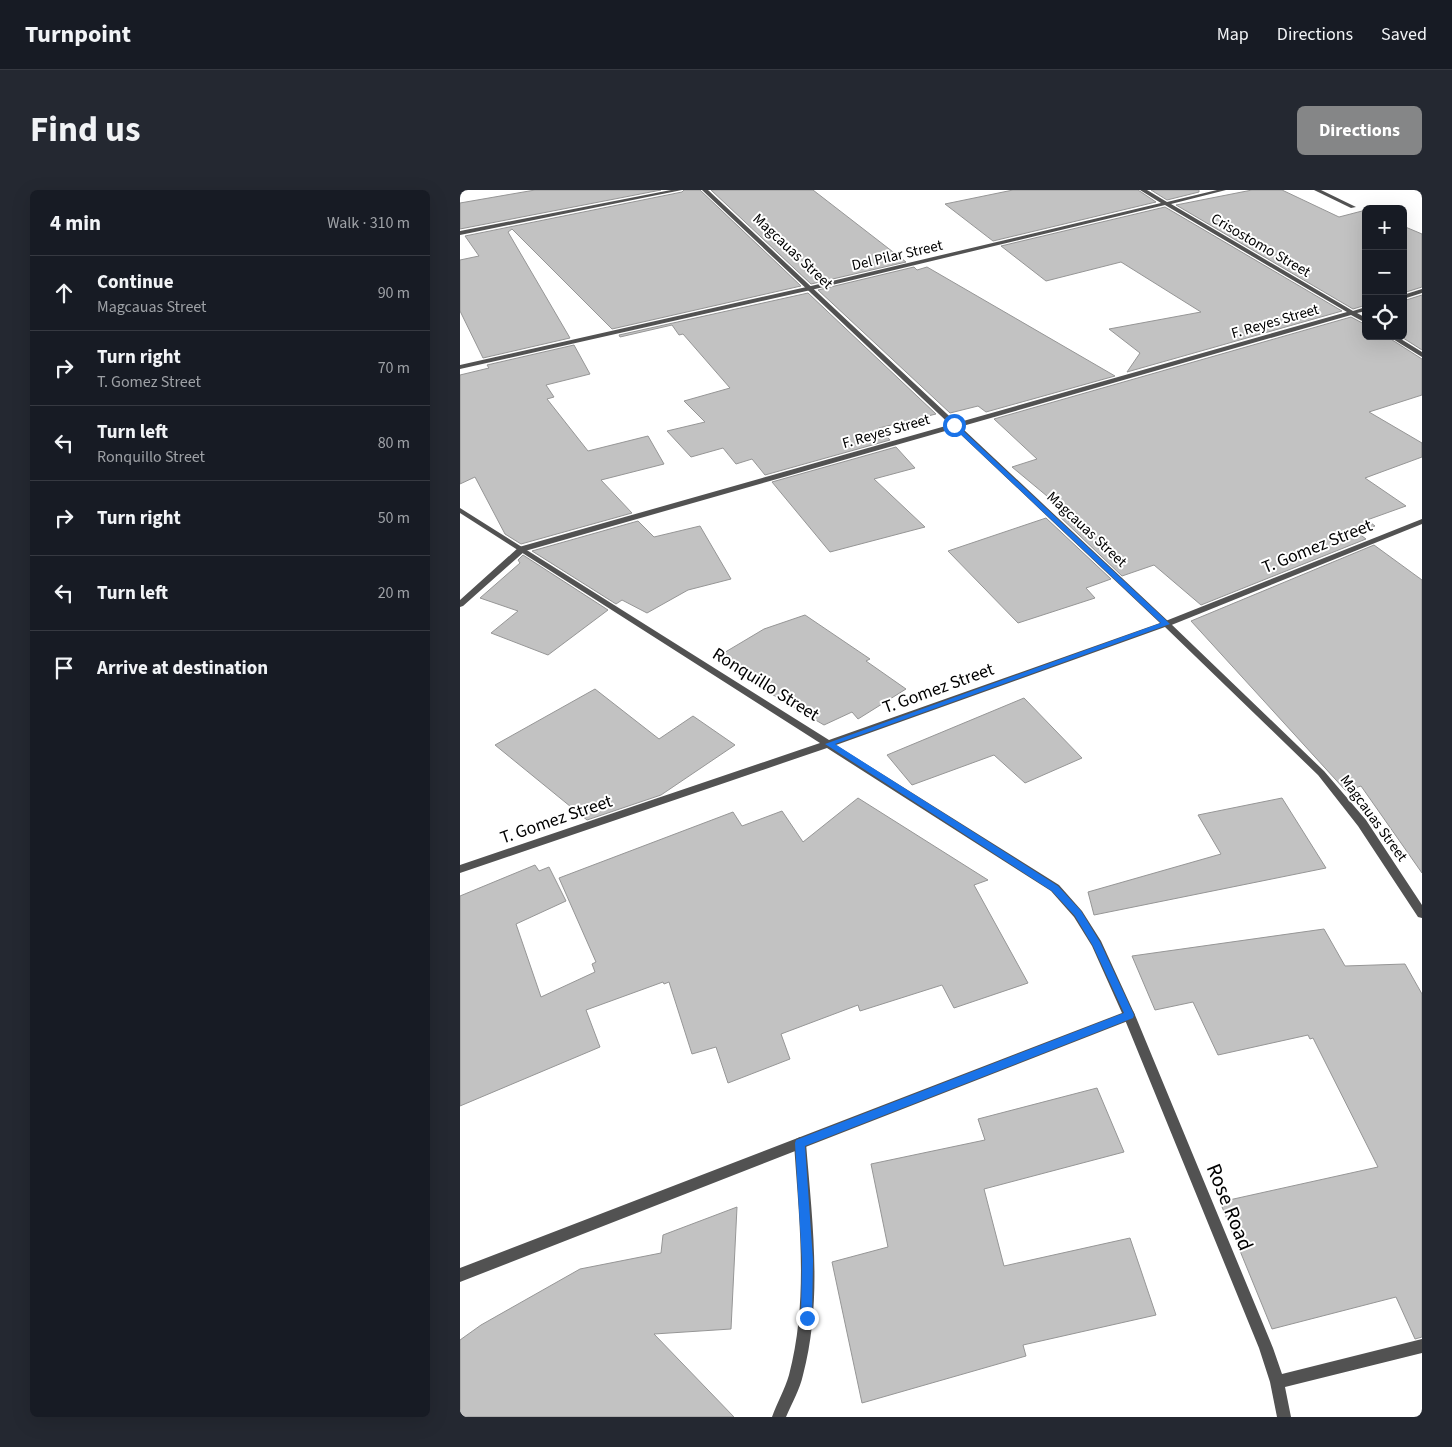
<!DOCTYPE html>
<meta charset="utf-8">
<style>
body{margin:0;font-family:"Source Sans 3",sans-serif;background:#242831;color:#f1f3f6}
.controls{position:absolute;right:15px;top:15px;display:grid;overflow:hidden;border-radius:8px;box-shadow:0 5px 20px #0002}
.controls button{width:45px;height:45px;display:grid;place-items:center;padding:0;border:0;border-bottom:1px solid #363941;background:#171b24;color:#f1f3f6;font:25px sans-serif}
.stop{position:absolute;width:15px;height:15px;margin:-11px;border:4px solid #1a73e8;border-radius:50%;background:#fff}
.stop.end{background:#1a73e8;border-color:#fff;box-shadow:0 1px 5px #0008}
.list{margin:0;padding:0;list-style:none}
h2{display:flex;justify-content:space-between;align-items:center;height:65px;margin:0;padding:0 20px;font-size:21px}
h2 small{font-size:16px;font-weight:400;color:#9ea1a6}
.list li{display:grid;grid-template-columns:32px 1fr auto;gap:15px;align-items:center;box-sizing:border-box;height:75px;padding:0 20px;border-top:1px solid #363941}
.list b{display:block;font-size:19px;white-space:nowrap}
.list p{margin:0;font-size:16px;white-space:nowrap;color:#9ea1a6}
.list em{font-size:16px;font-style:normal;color:#9ea1a6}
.icon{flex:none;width:28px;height:28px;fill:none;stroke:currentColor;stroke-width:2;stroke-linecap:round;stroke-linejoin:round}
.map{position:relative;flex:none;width:962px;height:1227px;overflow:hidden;border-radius:8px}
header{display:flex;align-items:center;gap:30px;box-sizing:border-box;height:70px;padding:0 25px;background:#171b24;border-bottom:1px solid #363941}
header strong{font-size:24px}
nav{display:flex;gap:28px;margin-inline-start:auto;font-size:18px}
.intro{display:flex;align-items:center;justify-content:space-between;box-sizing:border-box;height:120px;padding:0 30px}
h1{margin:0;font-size:35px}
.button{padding:12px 22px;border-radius:8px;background:#858687;color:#fff;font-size:18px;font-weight:700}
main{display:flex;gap:30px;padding:0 30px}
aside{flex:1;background:#171b24;border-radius:8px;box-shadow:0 5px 20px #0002}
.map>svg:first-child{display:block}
</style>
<header>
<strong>Turnpoint</strong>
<nav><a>Map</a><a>Directions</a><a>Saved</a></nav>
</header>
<div class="intro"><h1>Find us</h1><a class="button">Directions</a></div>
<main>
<aside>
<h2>4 min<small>Walk · 310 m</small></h2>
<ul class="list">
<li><svg class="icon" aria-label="ahead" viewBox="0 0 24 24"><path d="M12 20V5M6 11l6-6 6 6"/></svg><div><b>Continue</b><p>Magcauas Street</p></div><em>90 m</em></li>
<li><svg class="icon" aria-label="right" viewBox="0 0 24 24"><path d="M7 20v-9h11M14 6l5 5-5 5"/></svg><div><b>Turn right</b><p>T. Gomez Street</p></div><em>70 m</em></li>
<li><svg class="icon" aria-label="left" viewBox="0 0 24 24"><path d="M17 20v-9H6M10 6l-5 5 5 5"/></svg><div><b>Turn left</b><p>Ronquillo Street</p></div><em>80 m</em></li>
<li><svg class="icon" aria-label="right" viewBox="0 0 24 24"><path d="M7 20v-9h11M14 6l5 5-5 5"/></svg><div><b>Turn right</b></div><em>50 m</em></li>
<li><svg class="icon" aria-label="left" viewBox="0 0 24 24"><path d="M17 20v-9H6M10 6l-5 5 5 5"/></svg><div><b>Turn left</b></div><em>20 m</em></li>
<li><svg class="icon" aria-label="arrive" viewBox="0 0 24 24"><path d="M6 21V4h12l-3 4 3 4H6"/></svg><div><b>Arrive at destination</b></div></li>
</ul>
</aside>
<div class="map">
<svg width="962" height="1227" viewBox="0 0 962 1227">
<rect width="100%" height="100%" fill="#fff"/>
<g fill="#c2c2c2" stroke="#969696">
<polygon points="75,0 201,0 0,39 0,13"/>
<polygon points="224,0 240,0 341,96 152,139 52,39 48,42 110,148 23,168 0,121 0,70 19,66 5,46 222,2"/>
<polygon points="251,0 353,0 446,72 351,94"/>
<polygon points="553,0 678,0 696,12 533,51 485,14"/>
<polygon points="691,0 739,0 739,2 707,10"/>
<polygon points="792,0 822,0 879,27 906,20 906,115 893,119 716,15"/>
<polygon points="705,17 882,121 667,182 680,163 649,139 741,122 661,72 586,91 541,56"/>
<polygon points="943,36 962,44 962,97 943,103"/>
<polygon points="454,77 457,80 467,77 655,186 526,222 518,216 490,223 358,100"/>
<polygon points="348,103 476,224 419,238 430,250 305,285 292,269 276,274 263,258 231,267 207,241 245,232 224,211 270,198 223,144 219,145 212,135 160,147 159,145"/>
<polygon points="962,105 962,160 940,146 943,146 943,111"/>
<polygon points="891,127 906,135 906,146 926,146 962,169 962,205 909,222 962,253 962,267 905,288 946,316 907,330 915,336 898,343 906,349 741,415 694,375 662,386 597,324 605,321 552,277 577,269 534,229"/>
<polygon points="114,155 130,184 86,195 94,207 87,209 128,261 188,246 204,274 141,290 172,323 61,354 45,344 15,287 0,294 0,185 29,178 27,175"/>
<polygon points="436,257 455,278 414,289 465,337 370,362 312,292"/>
<polygon points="586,328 651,389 626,398 635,408 558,433 488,361"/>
<polygon points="178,331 194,347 240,336 271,389 228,400 187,423 162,410 156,414 72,361"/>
<polygon points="914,355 962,390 962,683 901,596 886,601 731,431"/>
<polygon points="63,365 148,420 88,465 31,443 58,421 20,408 60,373 58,370"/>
<polygon points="345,425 410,469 406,471 446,499 398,529 392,522 364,535 298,496 257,467 304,439"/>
<polygon points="135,499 199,549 233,526 275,555 201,605 127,630 35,555"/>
<polygon points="564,508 622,568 565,593 534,565 452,595 427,565"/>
<polygon points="398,608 528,690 514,695 568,793 494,818 482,795 400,821 398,815 321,844 330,869 268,893 256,857 232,864 209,792 204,794 203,792 126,820 140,857 0,916 0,706 75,675 79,681 89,677 106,711 56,734 81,807 135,782 132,774 136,772 99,688 273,622 282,636 322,621 343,652"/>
<polygon points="822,608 866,678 634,725 628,702 761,664 738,625"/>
<polygon points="864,739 885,776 945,774 962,804 962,1147 955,1149 936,1107 812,1139 760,1012 918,977 853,848 850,849 848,845 758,865 733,812 695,820 672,766"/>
<polygon points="637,898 664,962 524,999 544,1076 670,1048 696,1125 563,1155 566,1166 402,1213 372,1072 428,1057 411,974 525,950 518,929"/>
<polygon points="277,1017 271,1139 194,1144 274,1227 0,1227 0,1150 21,1135 120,1079 201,1063 203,1045"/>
</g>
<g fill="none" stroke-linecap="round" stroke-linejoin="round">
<g fill="#525252" fill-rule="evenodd">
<polygon points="211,0 222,0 0,45 0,41"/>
<polygon points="680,0 687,0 707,12 757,0 766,0 711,14 893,121 906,117 906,121 897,123 906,128 906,133 891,125 65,361 3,416 0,417 0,410 59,357 887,122 705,15 351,100 0,179 0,175 351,96 701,13"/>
<polygon points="854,0 861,0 896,17 891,18"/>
<polygon points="962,99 962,103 943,109 943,105"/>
<polygon points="928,146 936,146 962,162 962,167"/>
<polygon points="962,329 962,334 709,436 703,436 702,434 703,432"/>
<polygon points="669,820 673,821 675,825 813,1158 822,1184 962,1149 962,1163 825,1197 831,1227 817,1227 810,1192 799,1158 663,825 665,821"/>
<path d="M340,947l4,2 2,4c6,77 17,156 -3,232 -3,14 -11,28 -17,42h-14c5,-14 13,-28 17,-42 20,-76 10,-155 5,-232l2,-4z"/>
</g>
<polygon fill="#525252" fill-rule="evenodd" points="242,0 248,0 709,432 864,581 906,630 962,715 962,728 958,727 898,636 858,585 705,437 376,555 599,695 622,721 641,751 675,825 673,829 0,1092 0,1078 662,823 632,756 614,727 591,701 367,558 0,683 0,675 360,553 0,323 0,318 369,550 700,433"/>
</g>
<polygon fill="#1a73e8" points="492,234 496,234 710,434 375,554 598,696 621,721 640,752 674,825 673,828 345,956 353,1070 352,1128 351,1132 347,1134 343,1132 341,1128 342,1070 335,953 336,950 664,823 633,756 615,726 592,701 365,554 701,433 492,236"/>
<g text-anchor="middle" stroke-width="4" stroke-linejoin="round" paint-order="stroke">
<g font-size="15" fill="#000" stroke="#fff">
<text transform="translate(801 55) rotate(30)" y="5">Crisostomo Street</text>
<text transform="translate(333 61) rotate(43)" y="5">Magcauas Street</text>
<text transform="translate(437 65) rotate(-13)" y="5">Del Pilar Street</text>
<text transform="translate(815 131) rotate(-16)" y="5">F. Reyes Street</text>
<text transform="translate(426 241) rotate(-16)" y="5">F. Reyes Street</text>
<text transform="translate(627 339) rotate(43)" y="5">Magcauas Street</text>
<text transform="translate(914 628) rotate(54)" y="5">Magcauas Street</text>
</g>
<g font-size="18" fill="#000" stroke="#fff">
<text transform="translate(857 356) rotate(-22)" y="6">T. Gomez Street</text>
<text transform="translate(306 494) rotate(32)" y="6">Ronquillo Street</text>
<text transform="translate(478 498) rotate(-20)" y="6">T. Gomez Street</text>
<text transform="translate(96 629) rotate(-19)" y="6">T. Gomez Street</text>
</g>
<g font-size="21" fill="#000" stroke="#fff">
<text transform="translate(770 1017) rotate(68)" y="7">Rose Road</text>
</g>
</g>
</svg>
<div class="controls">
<button>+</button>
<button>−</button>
<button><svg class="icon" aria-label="locate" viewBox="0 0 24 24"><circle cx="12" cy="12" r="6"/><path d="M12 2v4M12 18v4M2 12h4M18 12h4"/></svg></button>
</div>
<div class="stop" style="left:494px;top:235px"></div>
<div class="stop end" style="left:347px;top:1128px"></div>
</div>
</main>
